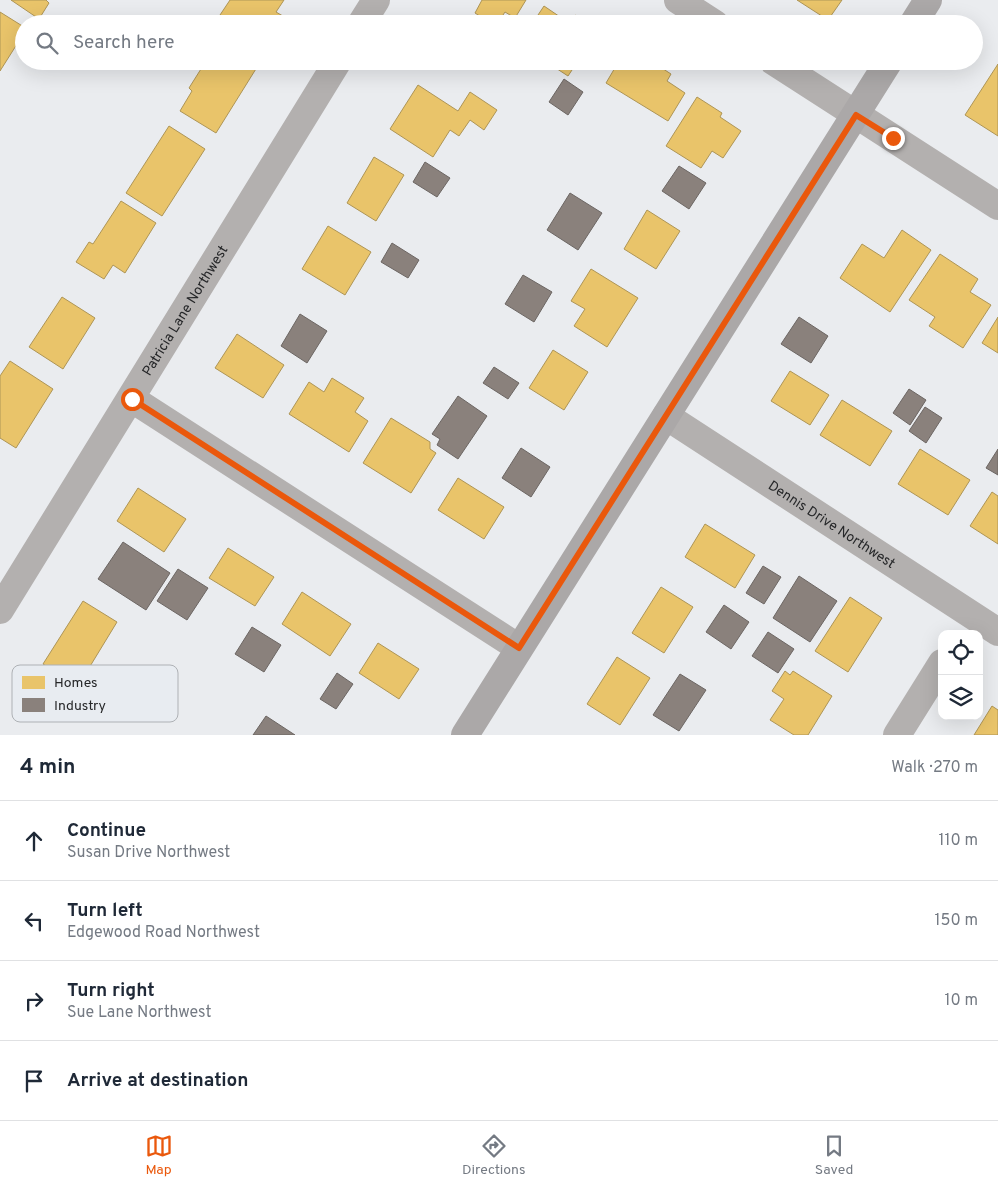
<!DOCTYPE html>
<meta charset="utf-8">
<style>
body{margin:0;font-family:Overpass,sans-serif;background:#f6f6f7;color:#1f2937}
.controls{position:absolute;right:15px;bottom:15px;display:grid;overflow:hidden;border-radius:10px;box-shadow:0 5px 20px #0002}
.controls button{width:45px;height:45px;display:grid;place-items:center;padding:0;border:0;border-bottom:1px solid #e0e1e3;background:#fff;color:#1f2937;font:25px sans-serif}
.stop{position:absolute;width:15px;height:15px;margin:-11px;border:4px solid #ea580c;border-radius:50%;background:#fff}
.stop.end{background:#ea580c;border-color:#fff;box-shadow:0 1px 5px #0008}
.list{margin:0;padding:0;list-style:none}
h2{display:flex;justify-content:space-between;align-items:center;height:65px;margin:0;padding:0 20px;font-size:21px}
h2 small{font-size:16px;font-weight:400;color:#747a83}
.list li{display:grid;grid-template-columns:32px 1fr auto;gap:15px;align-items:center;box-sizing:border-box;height:80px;padding:0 20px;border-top:1px solid #e0e1e3}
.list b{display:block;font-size:19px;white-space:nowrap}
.list p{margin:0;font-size:16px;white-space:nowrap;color:#747a83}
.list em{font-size:16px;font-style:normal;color:#747a83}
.icon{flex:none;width:28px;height:28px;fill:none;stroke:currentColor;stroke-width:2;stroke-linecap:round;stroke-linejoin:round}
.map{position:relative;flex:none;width:998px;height:735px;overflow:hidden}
.search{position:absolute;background:#fff;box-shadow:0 5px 20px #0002;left:15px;right:15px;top:15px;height:55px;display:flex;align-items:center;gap:12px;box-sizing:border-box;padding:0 18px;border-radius:28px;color:#747a83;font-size:19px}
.sheet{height:385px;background:#fff}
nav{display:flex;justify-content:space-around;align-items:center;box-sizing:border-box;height:70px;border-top:1px solid #e0e1e3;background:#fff;font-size:14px;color:#747a83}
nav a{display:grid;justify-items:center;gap:2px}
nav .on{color:#ea580c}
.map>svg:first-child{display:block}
</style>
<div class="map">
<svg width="998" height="735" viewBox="0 0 998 735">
<rect width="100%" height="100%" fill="#eaecef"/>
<g fill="#e9c46a" stroke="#ae9556">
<polygon points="11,0 46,0 49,3 39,19"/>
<polygon points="230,0 284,0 276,12 288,19 285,24 220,24 216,21"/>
<polygon points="482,0 526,0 515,18 505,12 497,24 492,24 475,13"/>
<polygon points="797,0 842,0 828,20"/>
<polygon points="544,6 569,23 575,15 588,24 532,24"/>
<polygon points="0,12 24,27 24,33 0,71"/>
<polygon points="206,61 255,61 259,64 216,133 180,111 192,91 189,88"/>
<polygon points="545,61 578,61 568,76"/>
<polygon points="619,61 651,61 671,74 667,81 685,93 668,121 606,83"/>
<polygon points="998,64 998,136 965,115"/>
<polygon points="418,85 458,111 470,92 497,110 484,130 470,120 459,136 450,130 433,157 390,129"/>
<polygon points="697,97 722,113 720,117 741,131 723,158 712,151 701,168 666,146"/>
<polygon points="169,126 205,149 162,216 126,193"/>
<polygon points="374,157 404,175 376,221 347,203"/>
<polygon points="121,201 156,223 125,273 113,265 104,279 76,262 89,242 93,244"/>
<polygon points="647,210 680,231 656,269 624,249"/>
<polygon points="328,226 371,252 345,295 302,269"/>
<polygon points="902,230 931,250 890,312 840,278 862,244 884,258"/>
<polygon points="940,254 978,279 970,292 991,305 963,348 929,326 935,317 909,300"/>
<polygon points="591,269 638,298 607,347 574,326 585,309 571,301"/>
<polygon points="62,297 95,318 63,369 29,347"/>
<polygon points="998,317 998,353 982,343"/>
<polygon points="237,334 284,365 263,398 215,368"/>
<polygon points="553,350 588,372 564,410 529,388"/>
<polygon points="10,361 53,389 16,448 0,438 0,376"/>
<polygon points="790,371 829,395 810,425 771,401"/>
<polygon points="332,378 364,398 355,412 368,421 349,452 289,414 309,382 324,392"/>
<polygon points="842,400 892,431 870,466 820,435"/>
<polygon points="391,418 430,442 430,449 436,453 411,493 363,463"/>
<polygon points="920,449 970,480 948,515 898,484"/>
<polygon points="458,478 504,507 484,539 438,510"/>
<polygon points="138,488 186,519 164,552 117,521"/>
<polygon points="992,492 998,496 998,544 970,526"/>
<polygon points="705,524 755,555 735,588 685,557"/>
<polygon points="228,548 274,577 255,606 209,578"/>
<polygon points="661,587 693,607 664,653 632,633"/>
<polygon points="302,592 351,624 330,656 282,624"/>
<polygon points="850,597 882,618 848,672 815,651"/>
<polygon points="83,601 117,622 78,686 43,664"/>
<polygon points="378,643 419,669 399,699 359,673"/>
<polygon points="617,657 650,678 620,725 587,704"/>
<polygon points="785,671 790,675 793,671 832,696 808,735 794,735 770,720 784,699 772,691"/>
<polygon points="992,706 998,710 998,735 974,735"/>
</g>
<g fill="#8a817c" stroke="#6c6663">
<polygon points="564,79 583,92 568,115 549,102"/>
<polygon points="425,162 450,178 437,197 413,182"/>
<polygon points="679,166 706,183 689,209 662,191"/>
<polygon points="570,193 602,213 578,250 547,230"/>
<polygon points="392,243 419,260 408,278 381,262"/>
<polygon points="523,275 552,292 534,322 505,304"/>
<polygon points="300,314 327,331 307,363 281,346"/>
<polygon points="799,317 828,336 811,363 781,344"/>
<polygon points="494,367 519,383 508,399 483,383"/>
<polygon points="909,389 926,400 910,425 893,413"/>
<polygon points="458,396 487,416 458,459 437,445 440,439 432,434"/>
<polygon points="925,407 942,418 926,443 909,431"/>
<polygon points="521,448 550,467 531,497 502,478"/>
<polygon points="998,449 998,475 986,468"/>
<polygon points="123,542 170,573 146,610 98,579"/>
<polygon points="763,566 781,577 764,604 746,593"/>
<polygon points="178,569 208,588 187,620 157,601"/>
<polygon points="799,576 837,601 810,642 773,618"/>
<polygon points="724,605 749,622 731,649 706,632"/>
<polygon points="252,627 281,645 264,672 235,654"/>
<polygon points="768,632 794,649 778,673 752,656"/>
<polygon points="337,673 353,684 336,709 320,699"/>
<polygon points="680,674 706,690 679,731 653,715"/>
<polygon points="266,716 295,735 253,735"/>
</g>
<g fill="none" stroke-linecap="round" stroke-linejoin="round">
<g stroke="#b3b0af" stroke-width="28">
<polyline points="678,0 715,24"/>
<polyline points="361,24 376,0"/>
<polyline points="773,61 998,206"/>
<polyline points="132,399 519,648"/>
<path id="s1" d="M666,416l332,216"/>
<path id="s2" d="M0,610l338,-549"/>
<polyline points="897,735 942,663"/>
</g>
<g stroke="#aba8a8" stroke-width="28">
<polyline points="913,24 928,0"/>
<polyline points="465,735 889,61"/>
</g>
</g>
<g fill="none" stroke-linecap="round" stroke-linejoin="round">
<polyline stroke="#ea580c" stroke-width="6" points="132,399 519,648 856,115 893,138"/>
</g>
<g text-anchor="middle" stroke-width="5" stroke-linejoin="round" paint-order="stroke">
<g font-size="14" fill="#262729" stroke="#e8ecf1">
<text dy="5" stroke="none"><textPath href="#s2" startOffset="352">Patricia Lane Northwest</textPath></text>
<text dy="5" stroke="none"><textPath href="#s1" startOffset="198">Dennis Drive Northwest</textPath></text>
</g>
</g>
<rect x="12" y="665" width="166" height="57" rx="8" fill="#e8ecf1" stroke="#aeb1b5" stroke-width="1"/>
<rect x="22" y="676" width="23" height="13" fill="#e9c46a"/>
<rect x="22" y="698" width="23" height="14" fill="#8a817c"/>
<g font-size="14" fill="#262729">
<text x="54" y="687">Homes</text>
<text x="54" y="710">Industry</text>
</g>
</svg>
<div class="controls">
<button><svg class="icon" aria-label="locate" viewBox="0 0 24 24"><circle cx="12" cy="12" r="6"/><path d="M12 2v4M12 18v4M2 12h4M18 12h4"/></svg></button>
<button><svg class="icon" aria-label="layers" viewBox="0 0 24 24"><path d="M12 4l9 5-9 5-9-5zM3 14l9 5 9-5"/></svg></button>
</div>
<div class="stop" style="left:132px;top:399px"></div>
<div class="stop end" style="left:893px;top:138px"></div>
<div class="search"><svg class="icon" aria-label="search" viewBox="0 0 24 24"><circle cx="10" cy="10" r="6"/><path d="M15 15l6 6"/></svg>Search here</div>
</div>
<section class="sheet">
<h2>4 min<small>Walk · 270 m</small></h2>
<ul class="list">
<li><svg class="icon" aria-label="ahead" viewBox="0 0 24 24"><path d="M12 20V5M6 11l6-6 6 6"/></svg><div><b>Continue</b><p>Susan Drive Northwest</p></div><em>110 m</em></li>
<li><svg class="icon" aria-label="left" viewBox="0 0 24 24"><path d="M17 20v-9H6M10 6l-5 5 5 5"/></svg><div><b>Turn left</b><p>Edgewood Road Northwest</p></div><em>150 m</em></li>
<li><svg class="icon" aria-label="right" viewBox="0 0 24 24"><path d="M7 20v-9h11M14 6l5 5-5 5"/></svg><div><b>Turn right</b><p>Sue Lane Northwest</p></div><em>10 m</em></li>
<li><svg class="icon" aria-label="arrive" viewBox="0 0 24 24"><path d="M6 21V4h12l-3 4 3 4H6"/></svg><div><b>Arrive at destination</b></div></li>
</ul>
</section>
<nav>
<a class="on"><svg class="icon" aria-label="map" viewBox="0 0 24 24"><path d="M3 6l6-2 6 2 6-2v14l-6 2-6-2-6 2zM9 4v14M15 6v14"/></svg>Map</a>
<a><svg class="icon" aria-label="directions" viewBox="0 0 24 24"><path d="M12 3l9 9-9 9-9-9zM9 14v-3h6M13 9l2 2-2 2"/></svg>Directions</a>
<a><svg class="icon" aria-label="saved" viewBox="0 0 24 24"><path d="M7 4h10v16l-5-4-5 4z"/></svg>Saved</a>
</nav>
